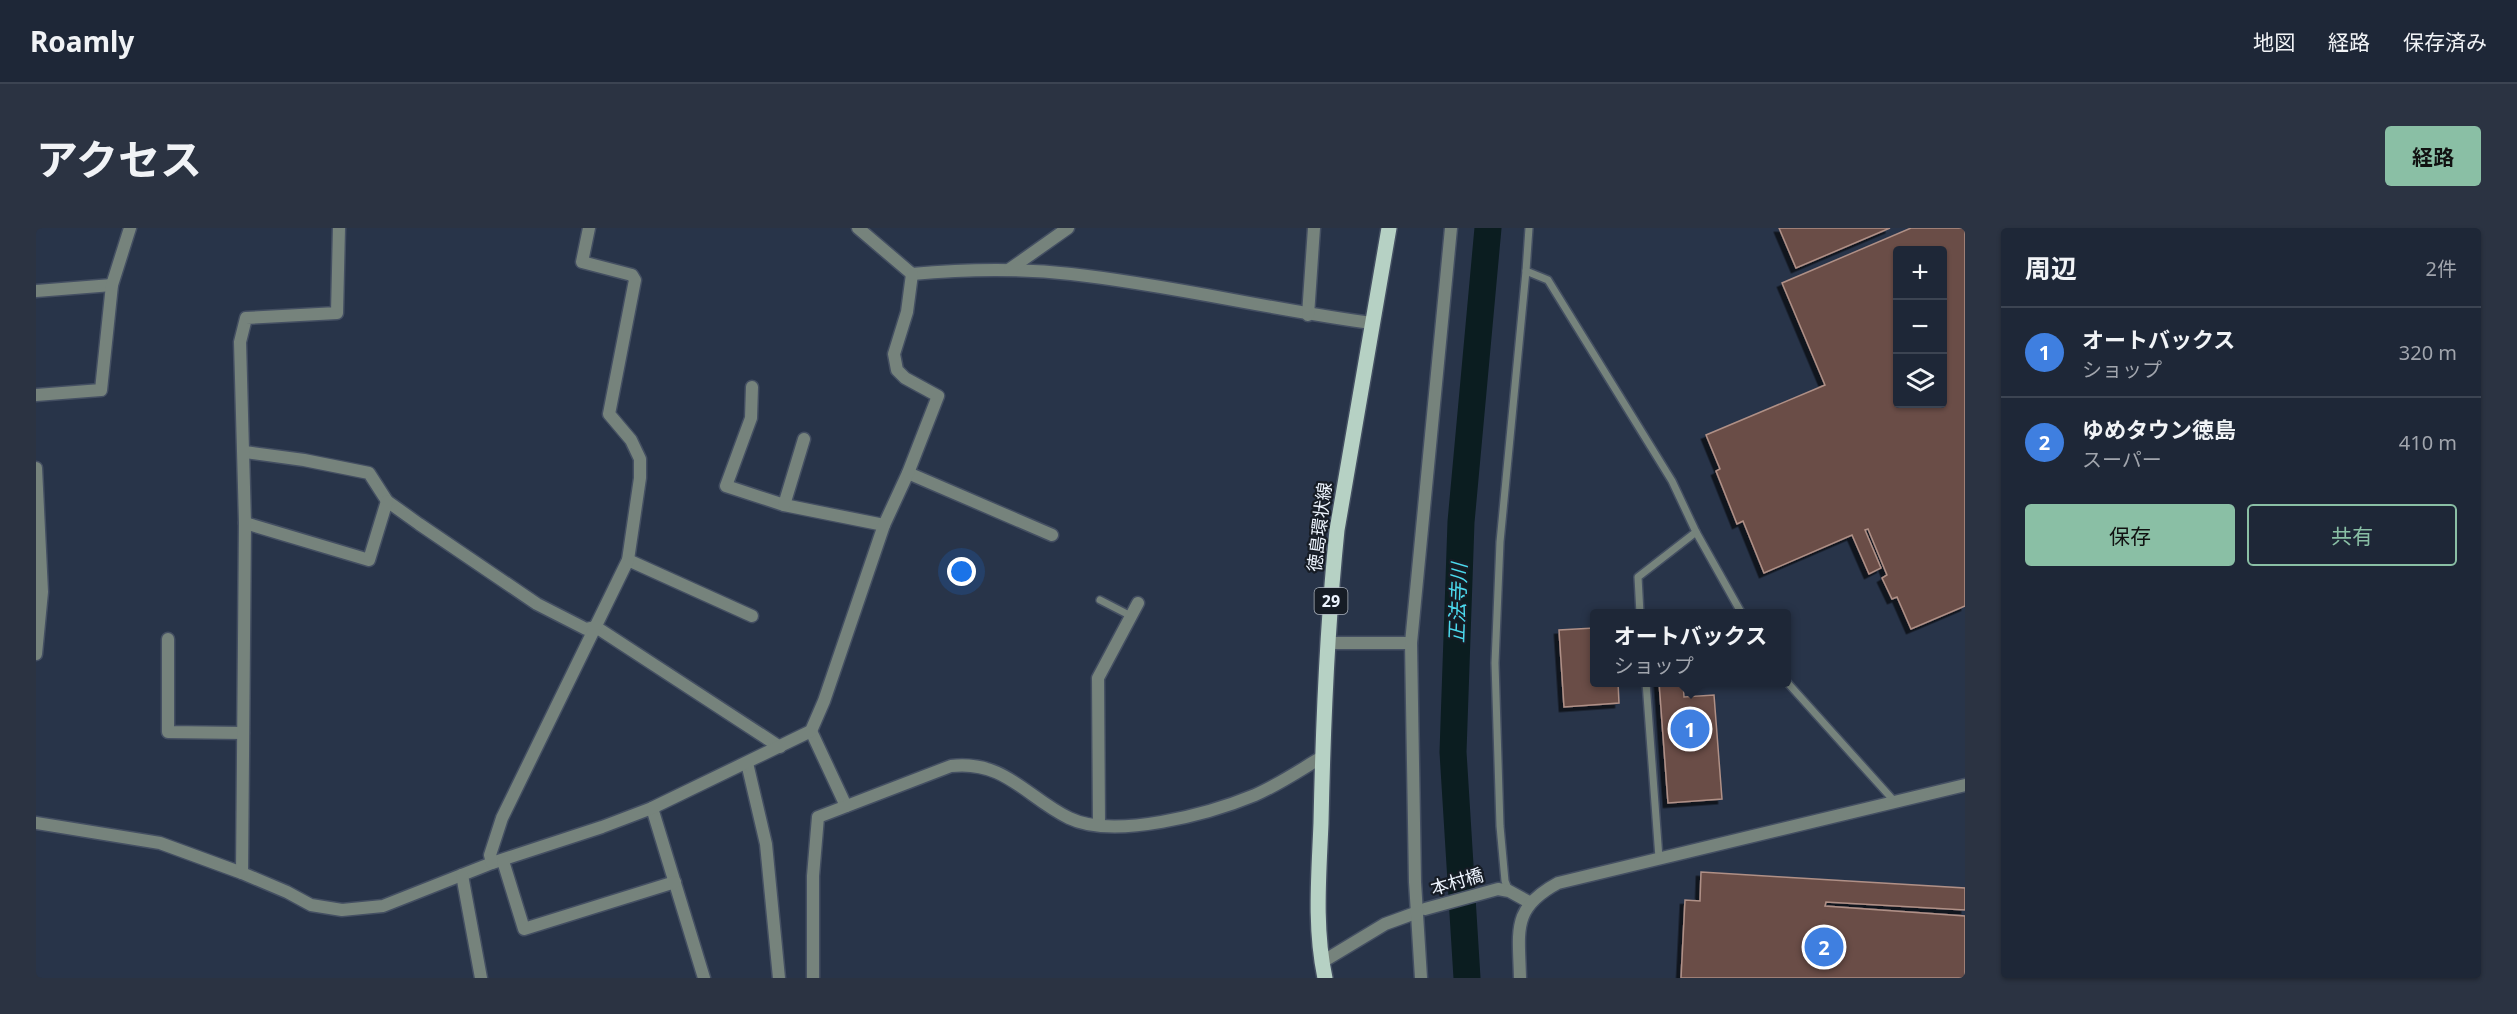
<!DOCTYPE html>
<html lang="ja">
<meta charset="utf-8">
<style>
body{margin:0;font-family:"Noto Sans","Noto Sans JP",sans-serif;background:#2b3342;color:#f1f3f6}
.controls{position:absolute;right:18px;top:18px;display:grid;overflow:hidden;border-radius:6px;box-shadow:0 2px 4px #0004}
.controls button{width:54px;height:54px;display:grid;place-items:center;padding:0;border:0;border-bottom:2px solid #3c4452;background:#1e2737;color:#f1f3f6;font:30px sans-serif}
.you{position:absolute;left:926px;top:344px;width:21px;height:21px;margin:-15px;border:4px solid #fff;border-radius:50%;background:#1a73e8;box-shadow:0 0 0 9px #1a73e833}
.badge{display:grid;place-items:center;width:39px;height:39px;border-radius:50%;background:#8abfa5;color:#fff;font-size:20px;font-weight:700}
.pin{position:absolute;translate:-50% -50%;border:3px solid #fff;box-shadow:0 2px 6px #0006}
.popup{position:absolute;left:1554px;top:381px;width:201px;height:78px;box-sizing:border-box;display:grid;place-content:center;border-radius:6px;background:#1e2737;filter:drop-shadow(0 2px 4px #0005);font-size:20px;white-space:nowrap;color:#a1a5ad}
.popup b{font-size:22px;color:#f1f3f6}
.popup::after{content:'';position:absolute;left:50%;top:100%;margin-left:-12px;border:12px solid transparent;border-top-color:#1e2737}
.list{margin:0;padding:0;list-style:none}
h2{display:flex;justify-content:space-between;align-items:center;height:78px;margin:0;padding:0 24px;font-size:26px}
h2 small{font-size:20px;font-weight:400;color:#a1a5ad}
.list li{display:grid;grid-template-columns:39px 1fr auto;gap:18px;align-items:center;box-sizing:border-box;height:90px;padding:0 24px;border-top:2px solid #3c4452}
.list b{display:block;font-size:22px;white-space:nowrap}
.list p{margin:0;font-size:20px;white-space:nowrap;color:#a1a5ad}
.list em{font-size:20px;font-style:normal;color:#a1a5ad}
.actions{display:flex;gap:12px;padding:18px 24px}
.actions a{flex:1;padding:14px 0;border:2px solid #8abfa5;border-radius:6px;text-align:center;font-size:21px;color:#8abfa5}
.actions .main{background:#8abfa5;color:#111}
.icon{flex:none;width:33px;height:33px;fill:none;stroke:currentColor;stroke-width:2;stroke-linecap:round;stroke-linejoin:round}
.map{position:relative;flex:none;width:1929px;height:750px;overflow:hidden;border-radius:6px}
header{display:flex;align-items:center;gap:36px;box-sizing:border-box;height:84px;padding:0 30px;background:#1e2737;border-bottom:2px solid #3c4452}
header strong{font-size:28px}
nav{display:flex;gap:33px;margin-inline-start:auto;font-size:21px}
.intro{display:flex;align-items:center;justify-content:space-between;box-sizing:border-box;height:144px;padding:0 36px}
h1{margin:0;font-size:42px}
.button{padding:15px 27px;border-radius:6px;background:#8abfa5;color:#111;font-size:21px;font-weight:700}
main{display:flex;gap:36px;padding:0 36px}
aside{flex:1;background:#1e2737;border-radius:6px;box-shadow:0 2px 4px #0004}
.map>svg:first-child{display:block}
</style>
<header>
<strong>Roamly</strong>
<nav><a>地図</a><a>経路</a><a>保存済み</a></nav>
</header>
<div class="intro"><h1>アクセス</h1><a class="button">経路</a></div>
<main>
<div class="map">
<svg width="1929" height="750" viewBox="0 0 1929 750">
<defs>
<filter id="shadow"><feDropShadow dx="-4.5" dy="4.5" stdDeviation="0" flood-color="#0009"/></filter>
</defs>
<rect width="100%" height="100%" fill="#283449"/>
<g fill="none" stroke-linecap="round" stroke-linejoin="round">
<polyline stroke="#0b1d20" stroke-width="27" points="1431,750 1417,524 1425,294 1452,0"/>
</g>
<g fill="#6a4e46" stroke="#b09087" stroke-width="1.5" fill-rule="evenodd" filter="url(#shadow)">
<polygon points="1743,0 1854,0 1760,40"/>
<path d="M1875,0h54v378l-54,23 -14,-32 -5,2 -10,-21 5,-3 -19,-46 -3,1 16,38 -12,6 -17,-39 -88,38 -21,-52 -6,3 -21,-53 4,-2 -14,-34 119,-50 -43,-102zM1862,22h44v154h-44z"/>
<polygon points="1558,400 1558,454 1582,454 1583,475 1528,479 1523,402"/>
<polygon points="1623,454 1647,454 1648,469 1678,467 1686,571 1632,575"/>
<polygon points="1665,644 1929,660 1929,682 1790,674 1789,678 1929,688 1929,750 1645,750 1649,672 1664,673"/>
</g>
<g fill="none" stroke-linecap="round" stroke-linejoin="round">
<g stroke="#444f62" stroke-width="10">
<g id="service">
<polyline points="1493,0 1490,43 1512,52 1636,253 1660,304 1602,349 1604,386"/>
<polyline points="1660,304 1706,386"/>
<polyline points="1064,372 1095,388"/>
<polyline points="1750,453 1859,574"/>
<polyline points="1610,454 1623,630"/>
<polyline points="1473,663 1469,653 1464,598 1459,435 1464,314 1490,43"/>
</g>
</g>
<g stroke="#444f62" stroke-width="15">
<g id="minor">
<path d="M822,0l54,46c54,-5 106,-6 159,0 101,11 200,36 301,49"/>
<polyline points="974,41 1032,0"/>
<polyline points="0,63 76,57"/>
<polyline points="1272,87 1278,0"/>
<polyline points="716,159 715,190 690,258 748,277 848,297"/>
<polyline points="0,167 65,162 76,57 94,0"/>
<polyline points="209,224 268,232 333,245 351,273 383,296 501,376 550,401 560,399 744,519"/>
<polyline points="872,245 1016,307"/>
<polyline points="748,277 768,211"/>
<polyline points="209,295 333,332 351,273"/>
<polyline points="592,332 716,388"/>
<polyline points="132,411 132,504 207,505"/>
<polyline points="1292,415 1375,415"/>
<polyline points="775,503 810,578"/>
<polyline points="711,535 730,616 743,750"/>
<polyline points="616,580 668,750"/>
<polyline points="0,595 124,615 206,645 251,664 275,677 306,682 347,678 456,635 566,599 616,580 775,503 788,473 848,297 872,245 902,168 869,150 861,142 858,126 871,84 876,46"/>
<polyline points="1063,597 1062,450 1102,375"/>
<polyline points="467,633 488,701 639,654"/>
<polyline points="456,635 454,627 466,590 592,332 604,250 604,231 595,212 573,186 599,52 596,47 546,34 553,0"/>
<polyline points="206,645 209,295 204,114 210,90 301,85 303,0"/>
<polyline points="426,647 445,750"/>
<polyline points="1389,681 1462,661 1473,663 1493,674"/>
<polyline points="1286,734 1349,696 1382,684"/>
<path d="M777,750v-102l5,-59 133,-51c54,-6 75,31 118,52 45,22 140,-4 186,-23 23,-10 45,-25 67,-38"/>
<polyline points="1385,750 1379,654 1375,415 1415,0"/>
</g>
</g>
<g stroke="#444f62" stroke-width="15">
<g id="tertiary">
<polyline points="0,240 6,364 0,426"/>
<path d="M1484,750c-1,-47 -9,-70 38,-95l407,-98"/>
</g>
</g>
<g stroke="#444f62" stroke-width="18">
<path id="primary" d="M1289,750c-11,-51 -6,-104 -4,-155 2,-98 6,-196 16,-293l52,-302"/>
</g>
<use href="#service" stroke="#76837c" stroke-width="7"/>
<use href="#minor" stroke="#76837c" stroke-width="12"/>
<use href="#tertiary" stroke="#76837c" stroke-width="12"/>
<use href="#primary" stroke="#b6d1c4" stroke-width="15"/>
</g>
<g text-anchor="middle" stroke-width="4.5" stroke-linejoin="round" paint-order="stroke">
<rect fill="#161c25" stroke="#acb3bd" stroke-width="1.5" x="1278.5" y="360" width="33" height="26" rx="4.5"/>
<g font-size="16" font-weight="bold" fill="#edf4fe">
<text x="1295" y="379">29</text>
</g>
<g font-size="18" fill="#edf4fe" stroke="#161c25">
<text transform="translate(1284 299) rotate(-83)" y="6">徳島環状線</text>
<text transform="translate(1421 654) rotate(-16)" y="6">本村橋</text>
</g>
<g font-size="20" font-style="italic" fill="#4bd9ed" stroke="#161c25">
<text transform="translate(1422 375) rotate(-88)" y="7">正法寺川</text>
</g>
</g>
</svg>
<div class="controls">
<button>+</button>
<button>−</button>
<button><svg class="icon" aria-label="layers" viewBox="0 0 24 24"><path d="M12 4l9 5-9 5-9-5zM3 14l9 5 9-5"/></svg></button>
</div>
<div class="you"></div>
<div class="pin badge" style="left:1654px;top:501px;background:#3f7fe0">1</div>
<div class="popup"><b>オートバックス</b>ショップ</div>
<div class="pin badge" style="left:1788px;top:719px;background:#3f7fe0">2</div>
</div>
<aside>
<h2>周辺<small>2件</small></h2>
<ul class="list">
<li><span class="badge" style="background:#3f7fe0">1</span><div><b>オートバックス</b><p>ショップ</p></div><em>320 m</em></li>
<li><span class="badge" style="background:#3f7fe0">2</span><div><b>ゆめタウン徳島</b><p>スーパー</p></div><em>410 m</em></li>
</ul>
<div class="actions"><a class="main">保存</a><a>共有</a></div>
</aside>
</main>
